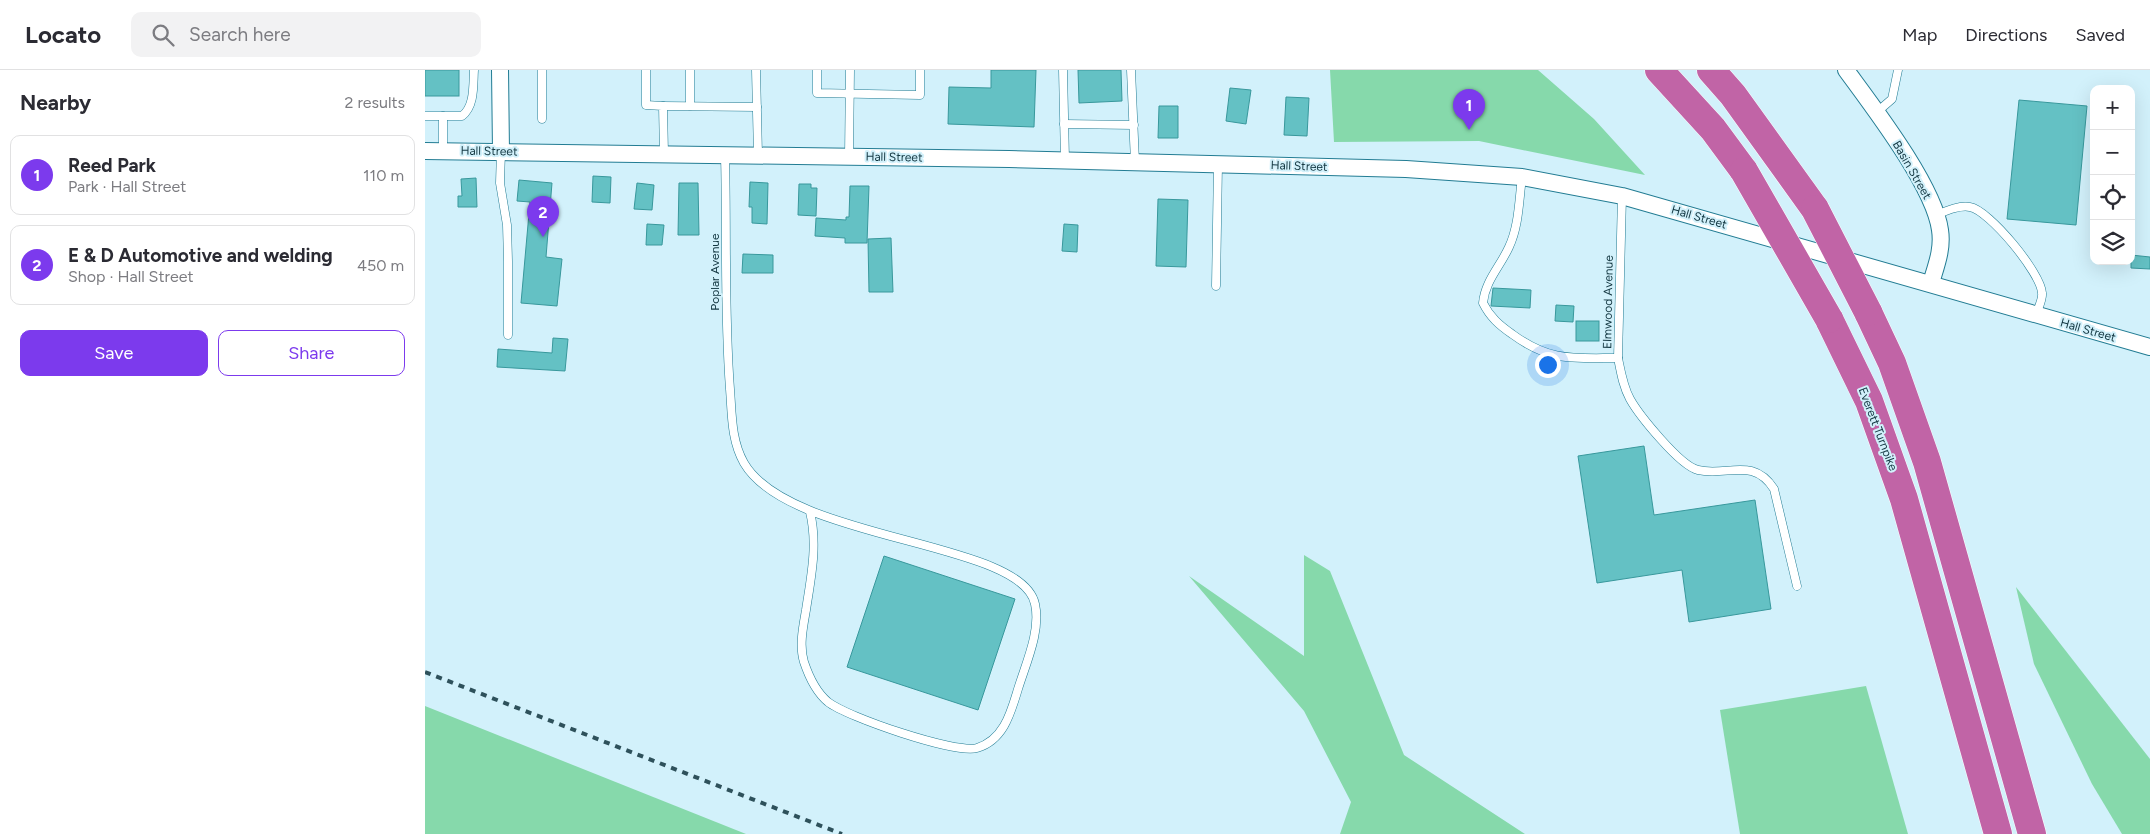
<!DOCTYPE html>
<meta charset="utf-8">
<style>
body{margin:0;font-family:Figtree,sans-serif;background:#f2f2f3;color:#2b2b33}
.controls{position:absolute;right:15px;top:15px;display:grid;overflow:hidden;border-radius:10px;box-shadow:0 5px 20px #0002}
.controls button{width:45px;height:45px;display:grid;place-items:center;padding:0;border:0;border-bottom:1px solid #e1e1e2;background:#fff;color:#2b2b33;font:25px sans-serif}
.you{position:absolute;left:1122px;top:294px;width:18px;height:18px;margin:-12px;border:4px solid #fff;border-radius:50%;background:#1a73e8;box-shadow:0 0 0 8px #1a73e833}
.badge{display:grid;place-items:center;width:32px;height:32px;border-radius:50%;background:#7c3aed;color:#fff;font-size:16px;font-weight:700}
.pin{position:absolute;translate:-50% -41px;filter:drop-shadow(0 1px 2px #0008)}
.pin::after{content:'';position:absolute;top:26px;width:18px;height:15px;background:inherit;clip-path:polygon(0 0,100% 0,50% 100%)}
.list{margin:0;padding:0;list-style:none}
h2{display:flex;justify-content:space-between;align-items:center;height:65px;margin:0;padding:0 20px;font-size:21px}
h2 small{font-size:16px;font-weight:400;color:#7c7c81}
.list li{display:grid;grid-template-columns:32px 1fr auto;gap:15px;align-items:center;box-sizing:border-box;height:80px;margin:0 10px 10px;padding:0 10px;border:1px solid #e1e1e2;border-radius:10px}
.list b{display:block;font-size:19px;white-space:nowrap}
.list p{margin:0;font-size:16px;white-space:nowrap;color:#7c7c81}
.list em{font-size:16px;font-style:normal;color:#7c7c81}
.actions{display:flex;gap:10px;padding:15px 20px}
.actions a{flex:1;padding:11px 0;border:1px solid #7c3aed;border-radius:10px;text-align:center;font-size:18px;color:#7c3aed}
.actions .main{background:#7c3aed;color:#fff}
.icon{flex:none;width:28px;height:28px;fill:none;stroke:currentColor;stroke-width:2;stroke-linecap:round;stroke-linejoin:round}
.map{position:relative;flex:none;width:1725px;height:764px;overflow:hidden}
header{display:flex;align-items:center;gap:30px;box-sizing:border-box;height:70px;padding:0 25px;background:#fff;border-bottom:1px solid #e1e1e2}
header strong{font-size:24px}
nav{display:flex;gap:28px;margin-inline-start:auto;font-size:18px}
.search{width:350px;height:45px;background:#f2f2f3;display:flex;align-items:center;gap:12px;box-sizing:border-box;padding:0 18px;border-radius:10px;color:#7c7c81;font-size:19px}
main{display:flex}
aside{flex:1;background:#fff}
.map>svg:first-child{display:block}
</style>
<header>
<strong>Locato</strong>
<div class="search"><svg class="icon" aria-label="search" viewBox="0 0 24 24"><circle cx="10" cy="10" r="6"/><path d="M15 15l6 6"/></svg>Search here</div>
<nav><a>Map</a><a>Directions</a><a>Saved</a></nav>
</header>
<main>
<aside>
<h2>Nearby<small>2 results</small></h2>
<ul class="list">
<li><span class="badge">1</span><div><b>Reed Park</b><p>Park · Hall Street</p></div><em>110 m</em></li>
<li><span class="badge">2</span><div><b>E &amp; D Automotive and welding</b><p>Shop · Hall Street</p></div><em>450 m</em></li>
</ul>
<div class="actions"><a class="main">Save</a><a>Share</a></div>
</aside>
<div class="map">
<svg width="1725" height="764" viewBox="0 0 1725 764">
<rect width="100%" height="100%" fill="#d2f1fb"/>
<g fill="#86d9ab">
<polygon points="905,0 1113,0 1169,49 1220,105 1054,71 909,72"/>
<polygon points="879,485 905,501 979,685 1100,764 915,764 926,732 879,641 764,506 879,586"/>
<polygon points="1591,517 1725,689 1725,764 1697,764 1667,714 1609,594"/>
<polygon points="1441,616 1483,764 1315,764 1295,640"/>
<polygon points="0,636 321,764 0,764"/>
</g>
<g fill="#64c1c4" stroke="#38989c">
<rect x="0" y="0" width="34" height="26"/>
<polygon points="566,0 611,0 609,57 523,54 524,17 566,18"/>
<polygon points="653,0 696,0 697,31 654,33"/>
<polygon points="805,18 826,20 821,54 801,51"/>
<polygon points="861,27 884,28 882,66 859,65"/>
<polygon points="1594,30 1662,36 1651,155 1582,149"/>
<polygon points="734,36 753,36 753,68 733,68"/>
<polygon points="168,106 186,107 185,133 167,132"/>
<polygon points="51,108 52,137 33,137 33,126 37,126 36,109"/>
<polygon points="94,110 127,113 121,187 137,189 132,236 96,233 105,132 92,131"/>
<polygon points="325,112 343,113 342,154 327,153 327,137 324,137"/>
<polygon points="212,113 229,115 227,140 209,139"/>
<polygon points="254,113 273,113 274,165 253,165"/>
<polygon points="374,114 386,114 386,118 392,118 391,146 373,145"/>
<polygon points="425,116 444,116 442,173 420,173 420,168 390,166 391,148 421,150 421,147 424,147"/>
<polygon points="733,129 763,130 761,197 731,196"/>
<polygon points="222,154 239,155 237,175 221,175"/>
<polygon points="639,154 653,155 652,182 637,181"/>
<polygon points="466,168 468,222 444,222 443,169"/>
<polygon points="318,184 348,185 348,203 317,203"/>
<polygon points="1706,185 1725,187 1725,199 1706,198"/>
<polygon points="1068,218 1106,220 1105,238 1066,236"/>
<polygon points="1131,235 1149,236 1148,252 1130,251"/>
<rect x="1151" y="251" width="23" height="20"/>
<polygon points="128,268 143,269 140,301 72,297 73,279 127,283"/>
<polygon points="1219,376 1229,445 1330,430 1346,539 1264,552 1257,500 1172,513 1153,386"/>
<polygon points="459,486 590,529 553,640 422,597"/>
</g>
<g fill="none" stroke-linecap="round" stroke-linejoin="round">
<g stroke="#227c93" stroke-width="9">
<g id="service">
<polyline points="117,0 117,49"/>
<polyline points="221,0 221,35 238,36 239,84"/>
<polyline points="265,0 265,36"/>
<polyline points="331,0 333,85"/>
<polyline points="392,0 392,23 495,25 495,0"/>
<polyline points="638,0 640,90"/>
<polyline points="706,0 710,92"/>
<polyline points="238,36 332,37"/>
<polyline points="1452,42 1467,29 1473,0"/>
<path d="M0,46h37c13,-10 11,-31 12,-46"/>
<polyline points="639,54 709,55"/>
<polyline points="18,81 18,46"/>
<polyline points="76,81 75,113 82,155 83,191 83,265"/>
<path d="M300,85c2,78 -1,156 5,234 2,25 1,51 14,74 46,79 278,77 291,141 6,27 -9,59 -17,85 -7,23 -14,51 -41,59 -22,6 -130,-31 -149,-46 -12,-10 -19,-25 -24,-40 -5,-16 -1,-35 2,-52 5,-33 12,-65 4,-98"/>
<polyline points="424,87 425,0"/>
<path d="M1097,107c-3,23 -3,49 -13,70 -9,20 -24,34 -26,56 7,14 16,22 29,31 38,28 61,24 106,24l4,-162"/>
<path d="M1511,145c10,-4 23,-10 34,-8 19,3 71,66 72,86 1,6 -4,15 -6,22"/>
<polyline points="791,216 793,94"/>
<path d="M1193,288c3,15 5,28 12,41 9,16 50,67 68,71 29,7 55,-14 76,19l23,97"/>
</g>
</g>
<g stroke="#227c93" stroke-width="18">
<g id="minor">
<polyline points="75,0 76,81"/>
<path d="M1421,0c27,37 88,116 94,160 3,19 -4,36 -9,53"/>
<polyline points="0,81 584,89 981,99 1097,107 1197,126 1725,277"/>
</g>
</g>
<g stroke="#fff" stroke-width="29">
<g id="motorway">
<polyline points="1234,0 1288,59 1319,101"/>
<polyline points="1286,0 1308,25 1390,139"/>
<polyline points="1443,242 1467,293 1502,392 1607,764"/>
<polyline points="1404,249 1444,331 1479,429 1573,764"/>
</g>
</g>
<use href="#service" stroke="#fff" stroke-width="8"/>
<use href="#minor" stroke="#fff" stroke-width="16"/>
<use href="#motorway" stroke="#c164a6" stroke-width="28"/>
<polyline stroke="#2e515b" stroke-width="4" stroke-dasharray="6 6" stroke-linecap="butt" points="0,602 417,764"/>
<g stroke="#fff" stroke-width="29" stroke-linecap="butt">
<g id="motorway-bridge">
<polyline points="1319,101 1404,249"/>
<polyline points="1390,139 1443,242"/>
</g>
</g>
<use href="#motorway-bridge" stroke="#c164a6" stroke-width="28"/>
</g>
<g text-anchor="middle" stroke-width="4" stroke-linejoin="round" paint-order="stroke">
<g font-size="12" fill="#123640" stroke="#d2f1fb">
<text transform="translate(64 81) rotate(1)" y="4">Hall Street</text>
<text transform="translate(469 87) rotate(1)" y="4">Hall Street</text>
<text transform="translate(874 96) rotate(2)" y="4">Hall Street</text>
<text transform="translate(1487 100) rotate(60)" y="4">Basin Street</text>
<text transform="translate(1274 147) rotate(16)" y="4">Hall Street</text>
<text transform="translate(290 202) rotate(-90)" y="4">Poplar Avenue</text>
<text transform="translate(1183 232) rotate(-89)" y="4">Elmwood Avenue</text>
<text transform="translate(1663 260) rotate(16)" y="4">Hall Street</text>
<text transform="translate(1453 359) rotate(69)" y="4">Everett Turnpike</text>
</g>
</g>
</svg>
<div class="controls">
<button>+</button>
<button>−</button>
<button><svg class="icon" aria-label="locate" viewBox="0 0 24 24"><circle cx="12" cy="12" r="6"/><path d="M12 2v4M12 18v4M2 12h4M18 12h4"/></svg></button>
<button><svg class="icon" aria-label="layers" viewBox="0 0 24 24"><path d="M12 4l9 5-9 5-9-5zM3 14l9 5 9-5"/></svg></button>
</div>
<div class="you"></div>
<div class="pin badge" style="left:1044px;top:60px">1</div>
<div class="pin badge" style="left:118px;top:167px">2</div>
</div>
</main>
